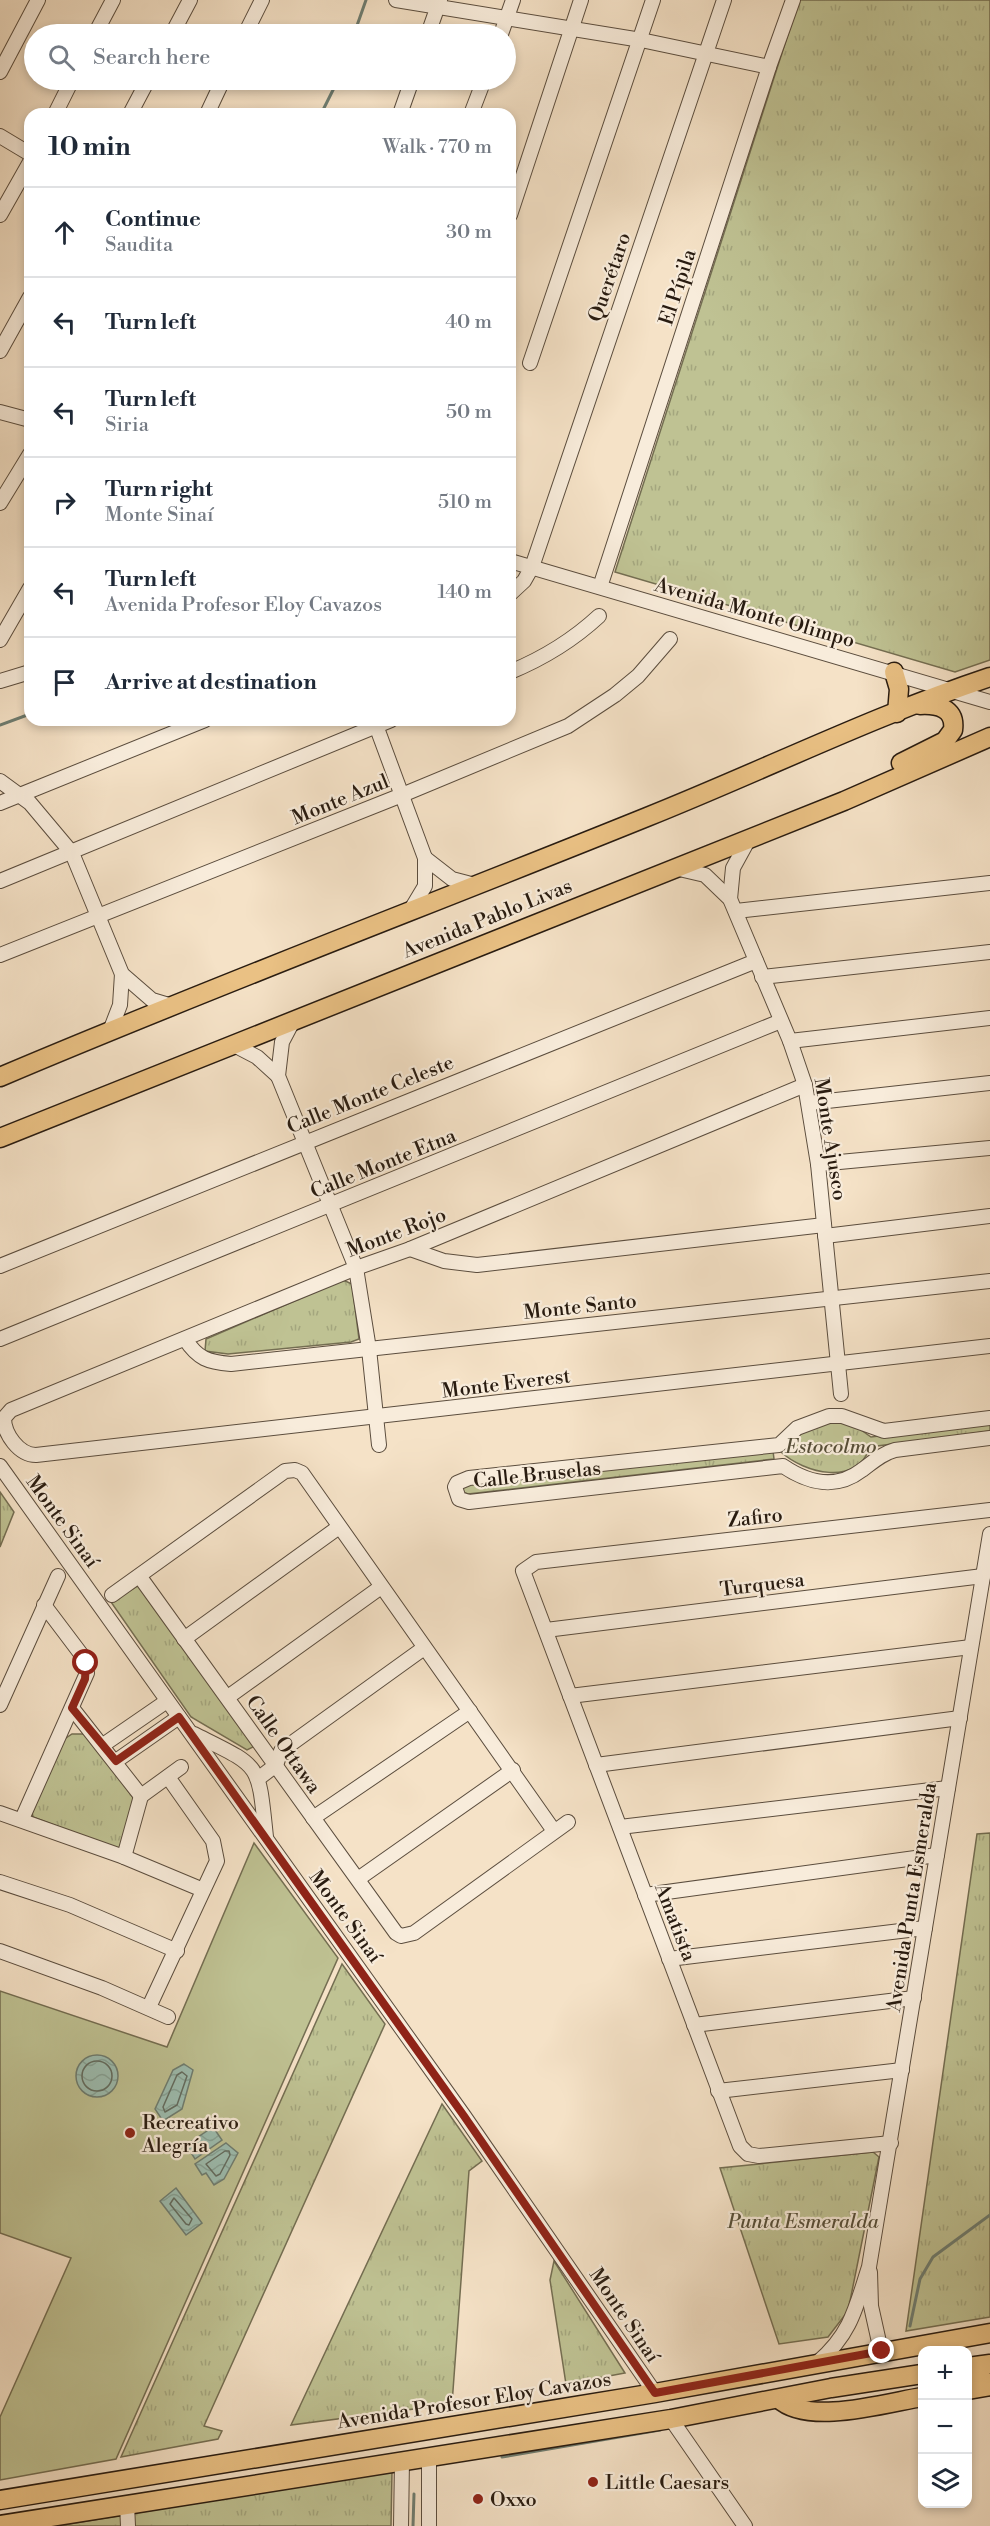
<!DOCTYPE html>
<meta charset="utf-8">
<style>
body{margin:0;font-family:"Libre Bodoni",serif;background:#f2f2f3;color:#1f2937}
.controls{position:absolute;right:18px;bottom:18px;display:grid;overflow:hidden;border-radius:12px;box-shadow:0 3px 9px #0003}
.controls button{width:54px;height:54px;display:grid;place-items:center;padding:0;border:0;border-bottom:2px solid #e0e1e3;background:#fff;color:#1f2937;font:30px sans-serif}
.stop{position:absolute;width:18px;height:18px;margin:-14px;border:4px solid #8f2418;border-radius:50%;background:#fff}
.stop.end{background:#8f2418;border-color:#fff;box-shadow:0 2px 6px #0008}
.list{margin:0;padding:0;list-style:none}
h2{display:flex;justify-content:space-between;align-items:center;height:78px;margin:0;padding:0 24px;font-size:26px}
h2 small{font-size:20px;font-weight:400;color:#747a83}
.list li{display:grid;grid-template-columns:39px 1fr auto;gap:18px;align-items:center;box-sizing:border-box;height:90px;padding:0 24px;border-top:2px solid #e0e1e3}
.list b{display:block;font-size:22px;white-space:nowrap}
.list p{margin:0;font-size:20px;white-space:nowrap;color:#747a83}
.list em{font-size:20px;font-style:normal;color:#747a83}
.icon{flex:none;width:33px;height:33px;fill:none;stroke:currentColor;stroke-width:2;stroke-linecap:round;stroke-linejoin:round}
.map{position:relative;flex:none;width:990px;height:2526px;overflow:hidden}
.search{position:absolute;background:#fff;box-shadow:0 3px 9px #0003;left:24px;top:24px;width:492px;height:66px;display:flex;align-items:center;gap:15px;box-sizing:border-box;padding:0 21px;border-radius:33px;color:#747a83;font-size:22px}
.panel{position:absolute;background:#fff;box-shadow:0 3px 9px #0003;left:24px;top:108px;width:492px;height:618px;border-radius:18px}
.map>svg:first-child{display:block}
</style>
<div class="map">
<svg width="990" height="2526" viewBox="0 0 990 2526">
<defs>
<pattern id="grass-tufts" width="24" height="20" patternUnits="userSpaceOnUse" patternTransform="scale(1.5)"><rect width="24" height="20" fill="#bfc293"/><path d="M3 7l-1-3M5 7V3M7 7l1-3M15 17l-1-3M17 17v-4M19 17l1-3" fill="none" stroke="#a4a67e"/></pattern>
<pattern id="water-waves" width="16" height="10" patternUnits="userSpaceOnUse" patternTransform="scale(1.5)"><rect width="16" height="10" fill="#9dbeb1"/><path d="M0 5q4-4 8 0t8 0" fill="none" stroke="#87a397"/></pattern>
</defs>
<rect width="100%" height="100%" fill="#f5e2c7"/>
<filter id="stains"><feTurbulence type="fractalNoise" baseFrequency=".00333" numOctaves="4"/><feColorMatrix values="0 0 0 0 .2 0 0 0 0 .09 0 0 0 0 .02 0 0 0 .5 -.17"/></filter>
<radialGradient id="worn" r=".72"><stop offset=".6" stop-color="#630" stop-opacity="0"/><stop offset="1" stop-color="#630" stop-opacity=".3"/></radialGradient>
<g fill="url(#grass-tufts)" stroke="#746e52" stroke-width="1.5">
<polygon points="799,0 990,0 990,660 955,672 615,572"/>
<polygon points="343,1280 352,1284 359,1339 351,1342 228,1354 205,1351 206,1339"/>
<path d="M847,1420l24,17 119,-15v9l-120,16c-13,40 -66,26 -89,5l4,-8 35,-23z"/>
<polygon points="773,1451 774,1459 468,1494 460,1491 466,1481"/>
<polygon points="0,1492 14,1512 0,1547"/>
<polygon points="139,1585 255,1746 247,1750 191,1717 111,1602"/>
<polygon points="72,1734 86,1734 135,1800 123,1846 116,1849 33,1817 32,1812 63,1740"/>
<polygon points="990,1833 990,2317 906,2331 977,1834"/>
<polygon points="342,1964 385,2024 204,2426 222,2431 218,2439 121,2457"/>
<polygon points="442,2104 482,2161 469,2171 452,2404 291,2425"/>
<polygon points="873,2152 879,2157 848,2311 828,2337 779,2344 720,2168"/>
<polygon points="554,2261 625,2373 566,2384 550,2280"/>
<polygon points="392,2471 391,2526 57,2526"/>
</g>
<polygon fill="#bfc293" stroke="#746e52" stroke-width="1.5" points="254,1843 338,1958 116,2459 0,2480 0,2417 71,2258 0,2233 0,1991 167,2047"/>
<g fill="url(#water-waves)" stroke="#6e7d71" stroke-width="1.5">
<circle cx="97" cy="2076" r="21"/>
<polygon points="184,2064 193,2070 182,2109 163,2121 155,2109 173,2070"/>
<polygon points="213,2127 222,2140 195,2159 186,2145"/>
<polygon points="226,2143 238,2153 224,2179 214,2185 206,2173 202,2175 195,2164"/>
<polygon points="176,2188 202,2223 186,2235 160,2201"/>
</g>
<g fill="none" stroke-linecap="round" stroke-linejoin="round">
<g stroke="#626c60" stroke-width="1.5">
<circle cx="97" cy="2076" r="15"/>
<polygon points="182,2072 187,2076 177,2105 165,2112 163,2107 177,2075"/>
<polygon points="225,2151 229,2151 230,2155 220,2174 216,2176 206,2164"/>
<polygon points="174,2198 192,2219 189,2225 186,2224 170,2204"/>
</g>
<g stroke="#6e7d71" stroke-width="3">
<polyline points="354,34 366,0"/>
<polyline points="321,114 338,80"/>
<polyline points="0,725 30,714"/>
<polyline points="910,2326 920,2279 933,2257 990,2215"/>
<polyline points="502,2457 660,2430"/>
<polyline points="413,2526 414,2494"/>
</g>
<g stroke="#5b4d3e" stroke-width="16">
<g id="minor">
<polyline points="396,0 641,40 769,67"/>
<polyline points="95,34 113,0"/>
<polyline points="172,34 190,0"/>
<polyline points="245,34 262,0"/>
<polyline points="428,34 440,0"/>
<polyline points="501,34 513,0"/>
<polyline points="0,72 38,0"/>
<polyline points="55,114 72,80"/>
<polyline points="130,114 148,80"/>
<polyline points="207,114 223,80"/>
<polyline points="400,114 412,80"/>
<polyline points="471,114 484,80"/>
<polyline points="0,136 30,154"/>
<polyline points="0,215 30,162"/>
<polyline points="510,215 581,0"/>
<polyline points="0,351 30,297"/>
<polyline points="530,363 653,0"/>
<polyline points="0,412 30,420"/>
<polyline points="0,503 30,454"/>
<polyline points="510,561 990,702"/>
<polyline points="600,587 769,67 793,0"/>
<polyline points="510,594 524,581 532,567 724,0"/>
<polyline points="0,640 30,588"/>
<path d="M510,672c34,-14 62,-31 89,-56"/>
<polyline points="0,681 30,672"/>
<polyline points="374,720 425,858 425,886 410,911"/>
<polyline points="0,781 30,803 72,853 122,974 152,1000 172,1006"/>
<polyline points="0,803 205,720"/>
<polyline points="425,858 452,879 475,885"/>
<polyline points="675,868 705,875 730,899 790,1041 805,1085 818,1164 841,1394"/>
<polyline points="0,881 391,720"/>
<polyline points="730,899 733,868 750,837"/>
<polyline points="736,911 990,883"/>
<polyline points="0,955 402,795 568,726 615,695 638,676 670,639"/>
<polyline points="762,977 990,952"/>
<polyline points="292,1023 282,1042 278,1076 356,1268 369,1349 379,1445"/>
<polyline points="110,1031 120,1005 122,974"/>
<polyline points="790,1041 990,1018"/>
<polyline points="234,1045 257,1057 278,1076"/>
<path d="M805,1085l-395,164 -54,19 -345,142 -7,8c0,16 15,37 32,37l954,-109"/>
<polyline points="809,1103 990,1083"/>
<polyline points="818,1164 990,1148"/>
<polyline points="825,1236 990,1216"/>
<polyline points="410,1249 444,1261 477,1265 824,1225"/>
<polyline points="0,1266 756,961"/>
<polyline points="0,1339 781,1021"/>
<path d="M185,1339c13,20 23,23 46,25l759,-83"/>
<path d="M990,1418l-106,13 -42,-15h-13l-32,12 -18,17 -310,33 -12,5 -2,4 4,12 10,3 314,-36c25,17 53,24 79,4 11,-8 19,-16 33,-20l95,-12"/>
<polyline points="0,1466 464,2116 655,2393"/>
<polyline points="140,1577 396,1933 401,1936 414,1933 568,1822"/>
<polyline points="112,1595 285,1471 295,1470 302,1473 554,1831"/>
<polyline points="546,1630 983,1576"/>
<polyline points="184,1639 339,1527"/>
<polyline points="570,1696 971,1647"/>
<polyline points="228,1697 381,1587"/>
<polyline points="0,1705 58,1576"/>
<polyline points="72,1708 141,1796"/>
<path d="M194,1734c68,34 64,27 72,103"/>
<polyline points="103,1745 167,1701"/>
<polyline points="116,1761 179,1717"/>
<polyline points="596,1765 960,1718"/>
<polyline points="259,1778 276,1765 281,1751 424,1648"/>
<polyline points="141,1796 181,1767"/>
<polyline points="0,1813 124,1857 203,1890"/>
<polyline points="313,1818 470,1711"/>
<polyline points="22,1819 87,1673 84,1658 44,1605"/>
<polyline points="620,1827 948,1788"/>
<polyline points="124,1857 141,1796"/>
<polyline points="358,1879 513,1770"/>
<polyline points="0,1882 70,1905 177,1951"/>
<polyline points="645,1895 937,1855"/>
<polyline points="0,1951 102,1988 168,2017"/>
<polyline points="669,1959 925,1928"/>
<polyline points="149,2007 217,1861 213,1841 168,1777"/>
<polyline points="694,2025 914,1998"/>
<polyline points="718,2091 902,2070"/>
<polyline points="891,2143 759,2156 748,2154 740,2146 523,1571 536,1562 990,1510"/>
<polyline points="870,2272 871,2306 881,2351"/>
<path d="M818,2362c33,-28 38,-55 51,-95l121,-733"/>
<polyline points="671,2419 745,2526"/>
<polyline points="429,2457 429,2526"/>
<polyline points="127,2504 128,2526"/>
<polyline points="401,2526 402,2461"/>
</g>
</g>
<g stroke="#281b10" stroke-width="21">
<g id="major">
<polyline points="894,672 899,689 897,713"/>
<path d="M901,763l44,-22 8,-11c3,-22 -16,-26 -33,-25"/>
<path d="M0,1077c214,-91 432,-173 647,-260 115,-46 226,-101 343,-140"/>
<polyline points="0,1138 844,801 990,737"/>
<polyline points="968,2367 990,2364"/>
<polyline points="969,2367 990,2386"/>
<polyline points="968,2390 990,2386"/>
<path d="M779,2399c29,27 107,4 143,-2"/>
<polyline points="0,2500 655,2393 990,2333"/>
<polyline points="0,2525 671,2419 831,2388 922,2374"/>
</g>
</g>
<use href="#minor" stroke="#f8ecdb" stroke-width="14"/>
<use href="#major" stroke="#eac184" stroke-width="18"/>
</g>
<g fill="none" stroke-linecap="round" stroke-linejoin="round">
<polyline stroke="#8f2418" stroke-width="8" points="86,1663 85,1679 72,1708 116,1761 179,1717 464,2116 655,2393 882,2351"/>
</g>
<g fill="#8f2418" stroke="#f8ecdb" stroke-width="2">
<circle cx="130" cy="2133" r="6"/>
<circle cx="593" cy="2482" r="6"/>
<circle cx="478" cy="2499" r="6"/>
</g>
<g text-anchor="middle" stroke-width="4.5" stroke-linejoin="round" paint-order="stroke">
<g font-size="20" fill="#281b10" stroke="#f8ecdb">
<text transform="translate(609 277) rotate(-71)" y="7">Querétaro</text>
<text transform="translate(677 287) rotate(-72)" y="7">El Pípila</text>
<text transform="translate(755 612) rotate(16)" y="7">Avenida Monte Olimpo</text>
<text transform="translate(340 799) rotate(-22)" y="7">Monte Azul</text>
<text transform="translate(487 918) rotate(-22)" y="7">Avenida Pablo Livas</text>
<text transform="translate(370 1094) rotate(-22)" y="7">Calle Monte Celeste</text>
<text transform="translate(831 1139) rotate(81)" y="7">Monte Ajusco</text>
<text transform="translate(383 1163) rotate(-22)" y="7">Calle Monte Etna</text>
<text transform="translate(396 1232) rotate(-21)" y="7">Monte Rojo</text>
<text transform="translate(580 1306) rotate(-6)" y="7">Monte Santo</text>
<text transform="translate(506 1383) rotate(-7)" y="7">Monte Everest</text>
<text transform="translate(537 1474) rotate(-6)" y="7">Calle Bruselas</text>
<text transform="translate(755 1517) rotate(-6)" y="7">Zafiro</text>
<text transform="translate(63 1521) rotate(54)" y="7">Monte Sinaí</text>
<text transform="translate(762 1584) rotate(-7)" y="7">Turquesa</text>
<text transform="translate(284 1744) rotate(55)" y="7">Calle Ottawa</text>
<text transform="translate(911 1897) rotate(-81)" y="7">Avenida Punta Esmeralda</text>
<text transform="translate(346 1916) rotate(54)" y="7">Monte Sinaí</text>
<text transform="translate(676 1922) rotate(69)" y="7">Amatista</text>
<text transform="translate(625 2315) rotate(56)" y="7">Monte Sinaí</text>
<text transform="translate(474 2400) rotate(-9)" y="7">Avenida Profesor Eloy Cavazos</text>
</g>
<g font-size="20" font-style="italic" fill="#554d37" stroke="#f8ecdb">
<text x="831" y="1453">Estocolmo</text>
<text x="803" y="2228">Punta Esmeralda</text>
</g>
<g font-size="20" fill="#281b10" stroke="#f8ecdb" text-anchor="start">
<text x="142" y="2129">Recreativo<tspan x="142" dy="23">Alegría</tspan></text>
<text x="605" y="2489">Little Caesars</text>
<text x="490" y="2506">Oxxo</text>
</g>
</g>
<rect width="100%" height="100%" filter="url(#stains)"/>
<rect width="100%" height="100%" fill="url(#worn)"/>
</svg>
<div class="controls">
<button>+</button>
<button>−</button>
<button><svg class="icon" aria-label="layers" viewBox="0 0 24 24"><path d="M12 4l9 5-9 5-9-5zM3 14l9 5 9-5"/></svg></button>
</div>
<div class="stop" style="left:86px;top:1663px"></div>
<div class="stop end" style="left:882px;top:2351px"></div>
<div class="search"><svg class="icon" aria-label="search" viewBox="0 0 24 24"><circle cx="10" cy="10" r="6"/><path d="M15 15l6 6"/></svg>Search here</div>
<section class="panel">
<h2>10 min<small>Walk · 770 m</small></h2>
<ul class="list">
<li><svg class="icon" aria-label="ahead" viewBox="0 0 24 24"><path d="M12 20V5M6 11l6-6 6 6"/></svg><div><b>Continue</b><p>Saudita</p></div><em>30 m</em></li>
<li><svg class="icon" aria-label="left" viewBox="0 0 24 24"><path d="M17 20v-9H6M10 6l-5 5 5 5"/></svg><div><b>Turn left</b></div><em>40 m</em></li>
<li><svg class="icon" aria-label="left" viewBox="0 0 24 24"><path d="M17 20v-9H6M10 6l-5 5 5 5"/></svg><div><b>Turn left</b><p>Siria</p></div><em>50 m</em></li>
<li><svg class="icon" aria-label="right" viewBox="0 0 24 24"><path d="M7 20v-9h11M14 6l5 5-5 5"/></svg><div><b>Turn right</b><p>Monte Sinaí</p></div><em>510 m</em></li>
<li><svg class="icon" aria-label="left" viewBox="0 0 24 24"><path d="M17 20v-9H6M10 6l-5 5 5 5"/></svg><div><b>Turn left</b><p>Avenida Profesor Eloy Cavazos</p></div><em>140 m</em></li>
<li><svg class="icon" aria-label="arrive" viewBox="0 0 24 24"><path d="M6 21V4h12l-3 4 3 4H6"/></svg><div><b>Arrive at destination</b></div></li>
</ul>
</section>
</div>
